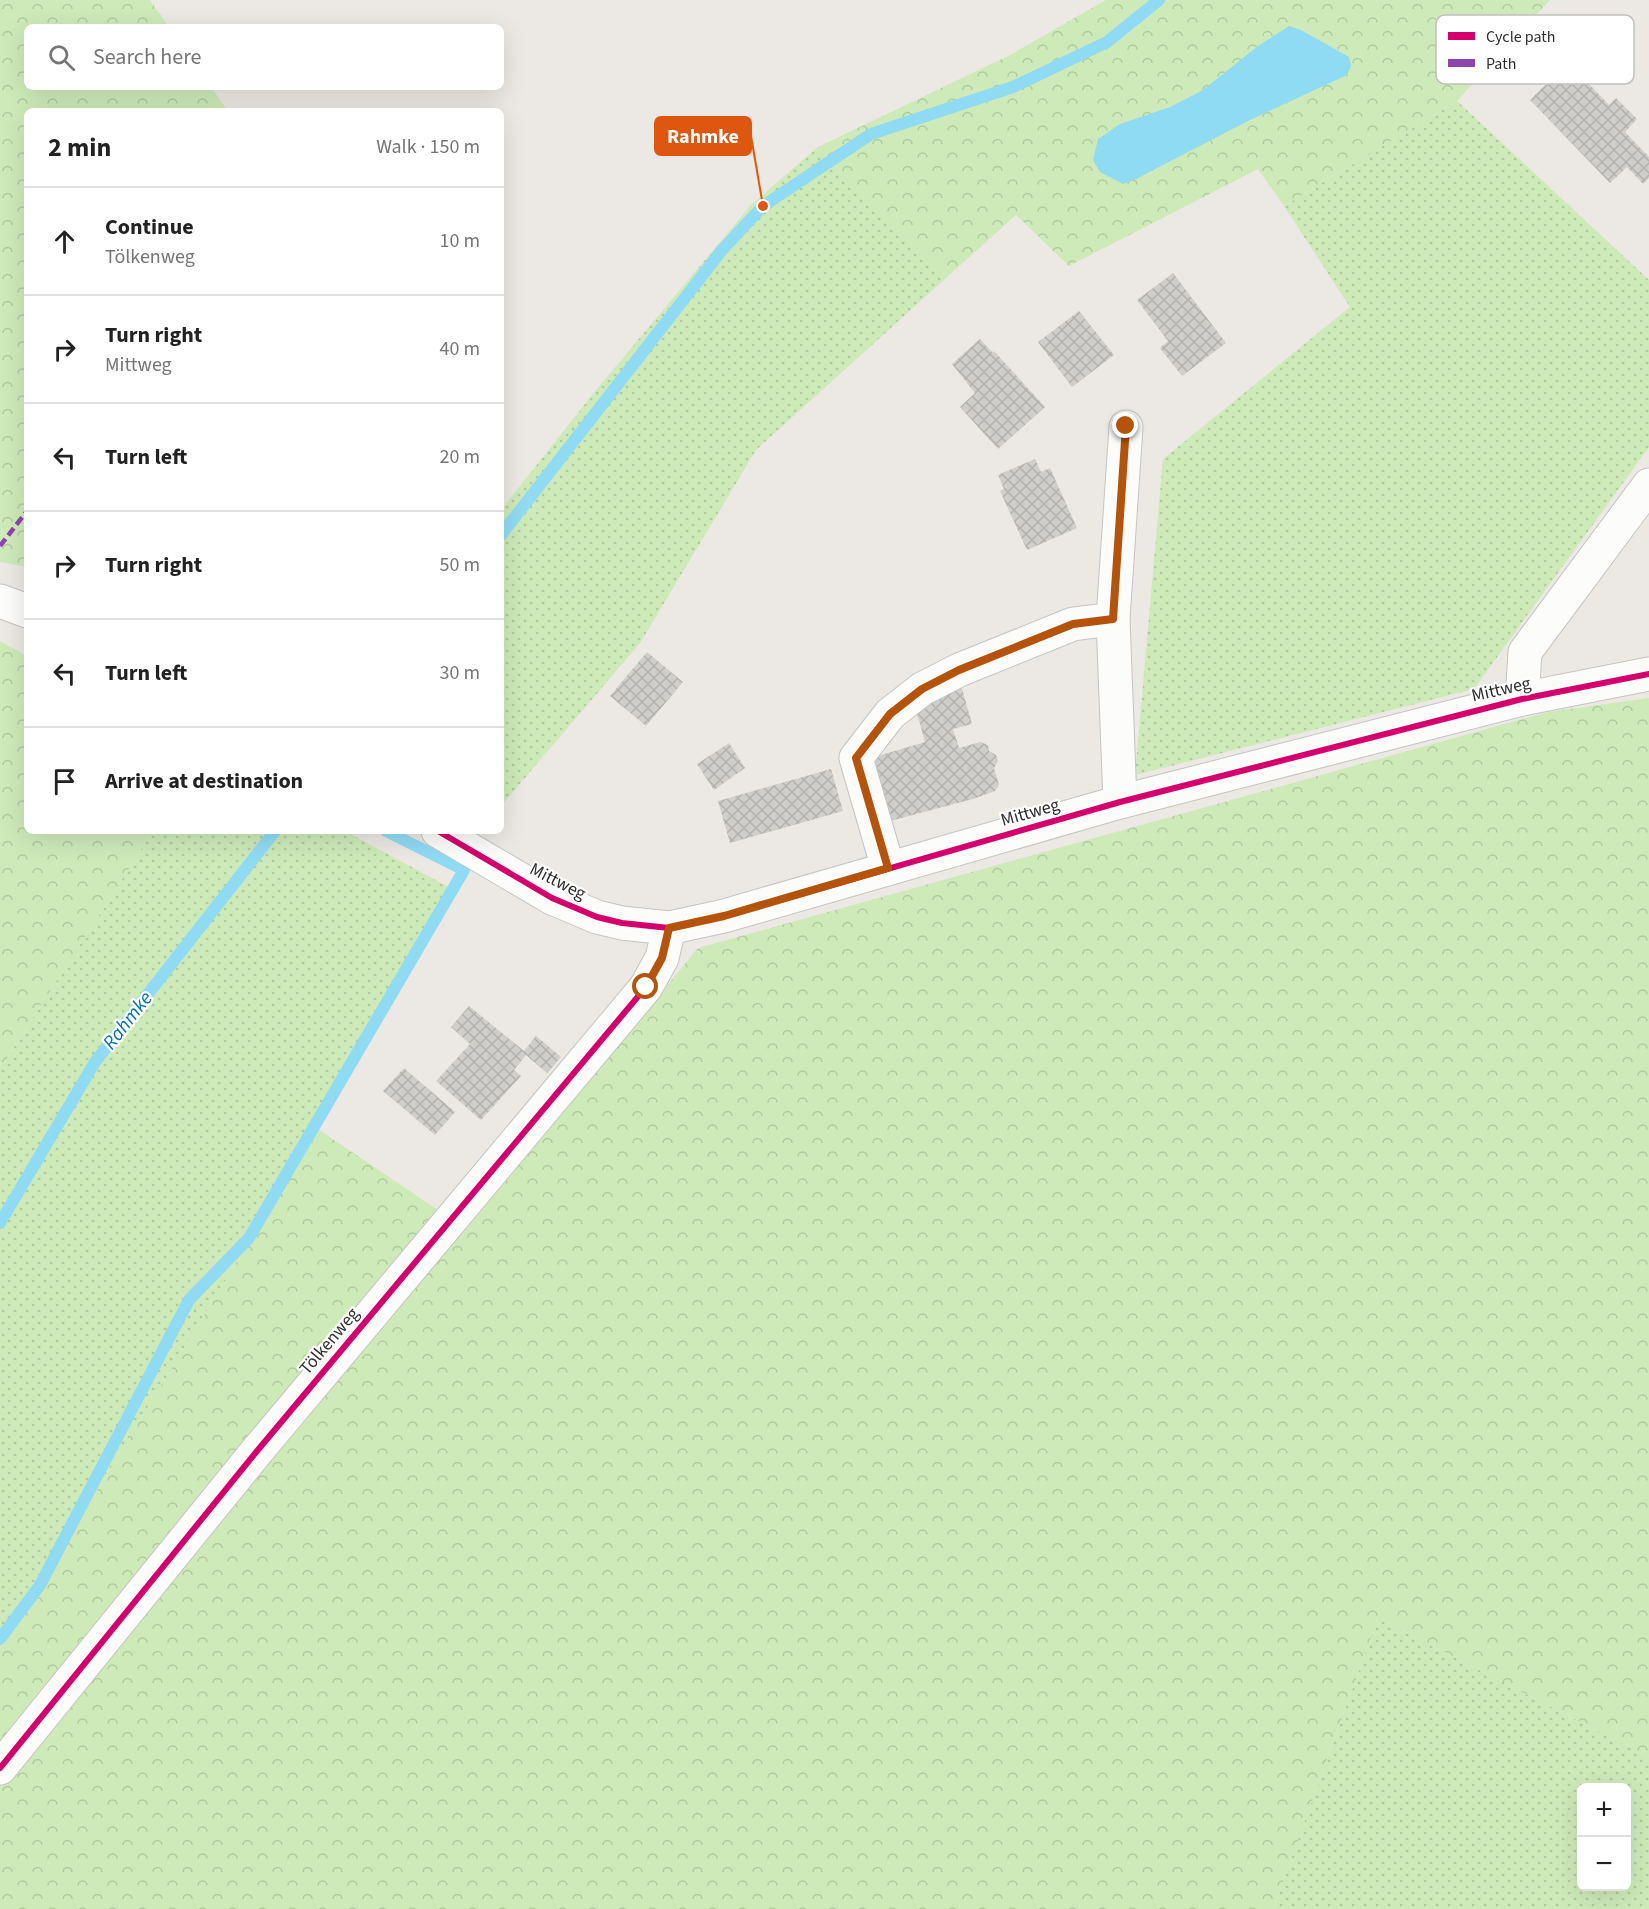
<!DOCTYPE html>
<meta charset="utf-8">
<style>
body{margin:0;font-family:"Source Sans 3",sans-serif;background:#f6f6f6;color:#222}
.controls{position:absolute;right:18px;bottom:18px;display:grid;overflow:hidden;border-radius:9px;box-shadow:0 6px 24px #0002}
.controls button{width:54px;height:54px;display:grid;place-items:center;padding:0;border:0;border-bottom:2px solid #e0e0e0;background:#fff;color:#222;font:30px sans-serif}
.stop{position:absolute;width:18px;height:18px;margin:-14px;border:4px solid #b45309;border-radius:50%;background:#fff}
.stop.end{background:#b45309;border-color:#fff;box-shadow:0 2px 6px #0008}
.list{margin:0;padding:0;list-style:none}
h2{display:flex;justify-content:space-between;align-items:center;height:78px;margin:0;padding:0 24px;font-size:26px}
h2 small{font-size:20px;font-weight:400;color:#767676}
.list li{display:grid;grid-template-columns:39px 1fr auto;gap:18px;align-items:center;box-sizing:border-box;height:108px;padding:0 24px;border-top:2px solid #e0e0e0}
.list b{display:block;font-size:22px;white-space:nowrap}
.list p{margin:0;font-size:20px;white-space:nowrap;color:#767676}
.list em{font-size:20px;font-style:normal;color:#767676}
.icon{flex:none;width:33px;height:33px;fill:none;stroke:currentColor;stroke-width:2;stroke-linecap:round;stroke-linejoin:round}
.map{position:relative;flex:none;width:1649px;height:1909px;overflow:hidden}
.search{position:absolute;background:#fff;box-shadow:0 6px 24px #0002;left:24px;top:24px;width:480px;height:66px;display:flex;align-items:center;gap:15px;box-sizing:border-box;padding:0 21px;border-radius:9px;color:#767676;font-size:22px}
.panel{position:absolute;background:#fff;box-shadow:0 6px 24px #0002;left:24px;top:108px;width:480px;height:726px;border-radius:9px}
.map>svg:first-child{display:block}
</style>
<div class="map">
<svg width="1649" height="1909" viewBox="0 0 1649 1909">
<defs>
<pattern id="grass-dots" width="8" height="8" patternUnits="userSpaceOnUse" patternTransform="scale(1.5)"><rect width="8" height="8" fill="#ceeab9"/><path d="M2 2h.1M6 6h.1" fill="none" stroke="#b1c99f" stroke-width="1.8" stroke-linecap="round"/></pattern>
<pattern id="forest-crowns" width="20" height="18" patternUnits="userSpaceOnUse" patternTransform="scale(1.5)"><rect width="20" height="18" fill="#ceeab9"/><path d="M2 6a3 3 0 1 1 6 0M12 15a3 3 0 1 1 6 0" fill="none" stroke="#b1c99f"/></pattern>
<pattern id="building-cross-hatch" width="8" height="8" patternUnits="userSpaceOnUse" patternTransform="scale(1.5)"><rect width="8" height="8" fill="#d0ceca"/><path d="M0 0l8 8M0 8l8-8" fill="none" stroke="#b3b1ae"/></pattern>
</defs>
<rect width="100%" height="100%" fill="#ece8e3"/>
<g fill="url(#grass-dots)" fill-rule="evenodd">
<polygon points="1457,101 1649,280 1649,447 1474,689 1135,775 1163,459 1350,307 1284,206"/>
<polygon points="818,147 945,279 756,450 640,643 501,806 501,510 596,390 751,205"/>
<polygon points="153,831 345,831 456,891 318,1129 0,1649 0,1069"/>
<path d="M1378,1618l271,139v152h-376zM1582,1788h44v98h-44z"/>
</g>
<g fill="url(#forest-crowns)">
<polygon points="0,0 150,0 169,27 27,27 27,87 211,87 228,111 27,111 27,567 0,562"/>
<polygon points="1106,0 1550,0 1457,101 1284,206 1258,169 1069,266 1016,215 945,279 818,147 1010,55"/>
<polygon points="0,641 27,656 27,831 153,831 0,1069"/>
<polygon points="1649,698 1649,1757 1378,1618 1273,1909 0,1909 0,1649 318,1129 466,1229 698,948 1548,712"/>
</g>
<polygon fill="#90dbf4" points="1289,26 1301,30 1349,57 1351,66 1347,75 1248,121 1136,179 1123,184 1100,172 1093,160 1098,139 1120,124 1170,107 1203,90 1258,46"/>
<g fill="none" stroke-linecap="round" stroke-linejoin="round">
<g stroke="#90dbf4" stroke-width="12">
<polyline points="501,535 722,250 763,206 871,134 1013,87 1107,42 1159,0"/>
<polyline points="0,1223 95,1062 275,831"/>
<polyline points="0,1639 40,1585 189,1300 249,1238 464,870 386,831"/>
</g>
</g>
<g fill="url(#building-cross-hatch)">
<polygon points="1568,62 1609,105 1616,98 1637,119 1625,132 1649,157 1649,178 1643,184 1627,167 1610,183 1530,100"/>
<polygon points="1173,273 1226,343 1182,376 1160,348 1168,341 1137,300"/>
<polygon points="1079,311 1114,355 1072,387 1038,342"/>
<polygon points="980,339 993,353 994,351 1045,407 998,449 960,407 975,393 952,364"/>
<polygon points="1035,459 1041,472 1050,468 1077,528 1027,550 1000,491 1004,489 998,475"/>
<polygon points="647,652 683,682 646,726 610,696"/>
<polygon points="961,685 972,724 953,729 959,748 980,742 988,745 989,751 996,755 998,761 994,768 999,785 995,791 973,799 890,821 871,758 925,742 913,699"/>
<polygon points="729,743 745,768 714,790 697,764"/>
<polygon points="831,769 843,811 730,843 718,801"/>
<polygon points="469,1006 524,1051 536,1036 561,1057 547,1073 526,1055 514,1070 521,1076 481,1120 436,1081 470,1044 451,1027"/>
<polygon points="404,1068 455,1112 435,1135 383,1091"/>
</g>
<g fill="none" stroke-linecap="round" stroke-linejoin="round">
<g stroke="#c5c4c4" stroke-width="35">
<g id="minor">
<polyline points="0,601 27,611"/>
<polyline points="1522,699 1525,652 1649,485"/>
<polyline points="1120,802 1113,619 1126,427"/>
<polyline points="438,831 552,898 597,917 622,923 669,928 724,916 1120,802 1522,699 1649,674"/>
<polyline points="888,868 856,758 890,714 922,689 959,670 1073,624 1113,619"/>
<polyline points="0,1768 257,1451 646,987 662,958 669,928"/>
</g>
</g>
<use href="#minor" stroke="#fcfcfb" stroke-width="33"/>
<polyline stroke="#8e44ad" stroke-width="4.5" stroke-dasharray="9 4.5" stroke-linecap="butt" points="0,546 27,511"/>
<g stroke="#fff" stroke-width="10">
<g id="cycleway">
<polyline points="438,831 552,898 597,917 622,923 669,928 724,916 1120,802 1522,699 1649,674"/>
<polyline points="0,1768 257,1451 646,987 662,958 669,928"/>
</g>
</g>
<use href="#cycleway" stroke="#d6006c" stroke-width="6"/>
</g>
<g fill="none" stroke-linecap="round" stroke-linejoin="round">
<polyline stroke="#b45309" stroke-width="8" points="646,987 662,958 669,928 724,916 888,868 856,758 890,714 922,689 959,670 1073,624 1113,619 1126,426"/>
</g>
<g text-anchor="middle" stroke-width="4.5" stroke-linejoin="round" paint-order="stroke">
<g font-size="18" fill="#2e2e2e" stroke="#fff">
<text transform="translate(1501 689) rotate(-13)" y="6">Mittweg</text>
<text transform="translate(1030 812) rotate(-16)" y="6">Mittweg</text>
<text transform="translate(558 881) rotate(27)" y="6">Mittweg</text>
<text transform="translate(329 1341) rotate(-50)" y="6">Tölkenweg</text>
</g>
<g font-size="20" font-style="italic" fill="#0075af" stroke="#fff">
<text transform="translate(127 1020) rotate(-52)" y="7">Rahmke</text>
</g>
</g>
<rect x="1436" y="15" width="198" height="69" rx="9" fill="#fff" stroke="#c0c0c0" stroke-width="1.5"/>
<rect x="1448" y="32" width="27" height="8" fill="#d6006c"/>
<rect x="1448" y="59" width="27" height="8" fill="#8e44ad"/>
<g font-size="16" fill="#2e2e2e">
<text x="1486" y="42">Cycle path</text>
<text x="1486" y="69">Path</text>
</g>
<path fill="none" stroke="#df570e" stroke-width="2" d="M763 206L751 136"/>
<circle fill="#df570e" stroke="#fff" stroke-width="2" cx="763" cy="206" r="6"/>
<rect fill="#df570e" stroke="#df570e" stroke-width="2" x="655" y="117" width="96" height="38" rx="6"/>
<g font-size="20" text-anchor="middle" font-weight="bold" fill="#fff">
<text x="703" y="143">Rahmke</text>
</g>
</svg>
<div class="controls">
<button>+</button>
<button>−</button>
</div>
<div class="stop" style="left:646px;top:987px"></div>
<div class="stop end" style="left:1126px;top:426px"></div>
<div class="search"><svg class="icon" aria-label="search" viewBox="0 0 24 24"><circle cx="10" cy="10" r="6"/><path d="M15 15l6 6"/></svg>Search here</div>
<section class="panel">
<h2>2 min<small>Walk · 150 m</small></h2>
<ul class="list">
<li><svg class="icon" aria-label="ahead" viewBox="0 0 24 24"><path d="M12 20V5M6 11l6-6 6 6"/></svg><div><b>Continue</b><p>Tölkenweg</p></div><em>10 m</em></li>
<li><svg class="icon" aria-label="right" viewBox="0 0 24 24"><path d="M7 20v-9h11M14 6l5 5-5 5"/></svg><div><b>Turn right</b><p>Mittweg</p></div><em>40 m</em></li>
<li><svg class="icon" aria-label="left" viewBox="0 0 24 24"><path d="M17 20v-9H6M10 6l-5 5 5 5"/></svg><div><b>Turn left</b></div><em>20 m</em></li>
<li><svg class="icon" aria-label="right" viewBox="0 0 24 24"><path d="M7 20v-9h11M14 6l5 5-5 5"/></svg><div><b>Turn right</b></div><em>50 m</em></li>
<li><svg class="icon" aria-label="left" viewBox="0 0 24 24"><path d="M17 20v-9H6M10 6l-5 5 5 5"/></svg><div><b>Turn left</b></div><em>30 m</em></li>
<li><svg class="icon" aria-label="arrive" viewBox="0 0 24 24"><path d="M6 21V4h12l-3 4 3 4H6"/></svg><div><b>Arrive at destination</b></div></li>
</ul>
</section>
</div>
